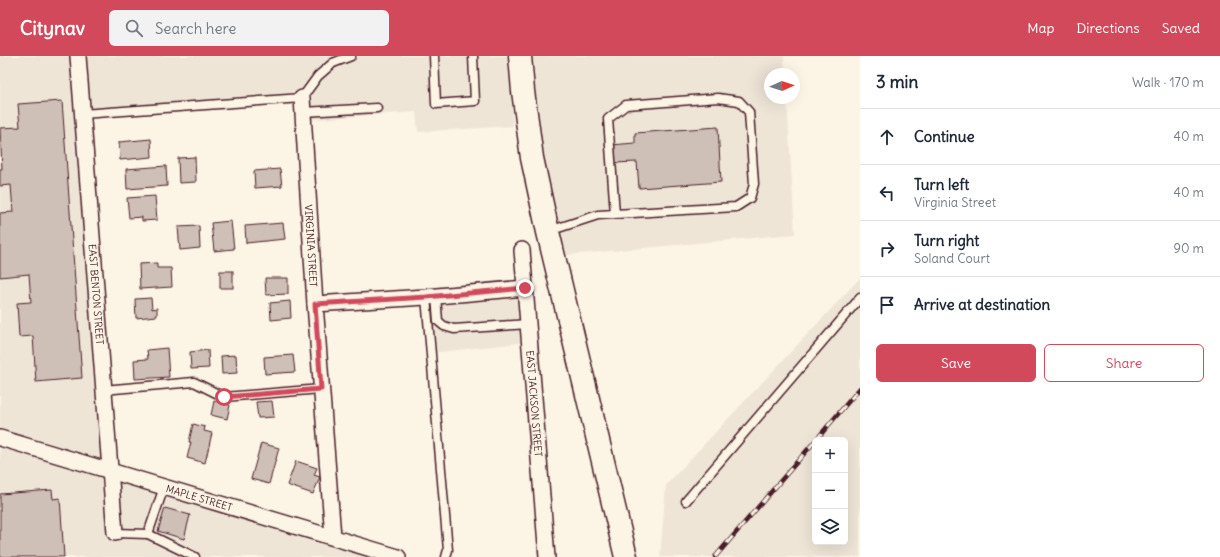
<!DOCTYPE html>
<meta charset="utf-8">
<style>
body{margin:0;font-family:Delius,sans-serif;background:#f2f2f3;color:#1f2937}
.controls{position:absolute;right:12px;bottom:12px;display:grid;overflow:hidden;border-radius:6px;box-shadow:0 4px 16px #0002}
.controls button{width:36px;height:36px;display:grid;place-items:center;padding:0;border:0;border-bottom:1px solid #e0e1e3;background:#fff;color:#1f2937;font:20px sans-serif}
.compass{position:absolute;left:764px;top:12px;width:36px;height:36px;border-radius:50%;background:#fff;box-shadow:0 4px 16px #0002;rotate:87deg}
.stop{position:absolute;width:12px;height:12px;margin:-9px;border:3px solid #d1495b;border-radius:50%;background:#fff}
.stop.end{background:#d1495b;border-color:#fff;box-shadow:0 1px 4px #0008}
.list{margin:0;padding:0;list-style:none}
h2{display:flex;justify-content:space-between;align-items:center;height:52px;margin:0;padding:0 16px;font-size:17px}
h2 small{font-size:13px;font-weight:400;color:#747a83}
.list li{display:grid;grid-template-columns:26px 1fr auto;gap:12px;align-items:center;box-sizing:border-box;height:56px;padding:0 16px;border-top:1px solid #e0e1e3}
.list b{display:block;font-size:15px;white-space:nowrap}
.list p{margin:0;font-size:13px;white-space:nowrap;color:#747a83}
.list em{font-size:13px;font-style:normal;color:#747a83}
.actions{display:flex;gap:8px;padding:12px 16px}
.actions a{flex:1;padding:9px 0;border:1px solid #d1495b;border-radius:6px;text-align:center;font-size:14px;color:#d1495b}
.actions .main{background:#d1495b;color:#fff}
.icon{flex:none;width:22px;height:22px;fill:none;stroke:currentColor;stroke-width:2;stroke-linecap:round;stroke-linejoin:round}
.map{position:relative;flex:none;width:860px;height:501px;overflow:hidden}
header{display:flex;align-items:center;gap:24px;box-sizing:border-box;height:56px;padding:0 20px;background:#d1495b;color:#fff}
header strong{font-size:19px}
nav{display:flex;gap:22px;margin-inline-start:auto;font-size:14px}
.search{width:280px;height:36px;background:#f2f2f3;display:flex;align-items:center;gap:10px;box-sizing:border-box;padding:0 14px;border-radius:6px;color:#747a83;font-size:15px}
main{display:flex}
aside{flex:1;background:#fff}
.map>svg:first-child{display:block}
</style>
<header>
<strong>Citynav</strong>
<div class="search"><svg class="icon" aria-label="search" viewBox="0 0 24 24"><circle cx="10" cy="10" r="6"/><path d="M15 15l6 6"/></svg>Search here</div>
<nav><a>Map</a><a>Directions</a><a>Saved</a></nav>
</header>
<main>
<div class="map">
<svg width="860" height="501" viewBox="0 0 860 501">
<rect width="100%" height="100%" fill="#fcf5e5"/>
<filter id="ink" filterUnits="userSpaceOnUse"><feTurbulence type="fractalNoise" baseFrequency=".025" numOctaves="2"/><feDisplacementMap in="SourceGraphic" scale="8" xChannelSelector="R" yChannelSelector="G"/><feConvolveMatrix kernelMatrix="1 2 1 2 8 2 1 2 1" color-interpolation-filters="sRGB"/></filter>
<g filter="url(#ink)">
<g fill="#eee5d7" fill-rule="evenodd">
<polygon points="0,0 76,0 107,413 0,380"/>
<polygon points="79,0 509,0 513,70 418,76 416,56 305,64 304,48 83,57"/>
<polygon points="522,0 784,0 785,18 770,18 770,42 787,42 795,178 556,200"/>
<path d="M860,222v279h-200l6,-72zM815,384h30v102h-30z"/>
<polygon points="524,233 528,286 432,297 428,243"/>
<polygon points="0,383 387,501 0,501"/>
</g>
<g fill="#cfc0b7" stroke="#4a1f2b">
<polygon points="62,45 82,322 36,326 33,280 19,281 17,247 31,246 29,218 0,221 0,157 13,156 11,129 0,130 0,113 2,113 0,72 20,71 18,48"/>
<polygon points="718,71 721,126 639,132 637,106 613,107 611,89 635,87 635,77"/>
<polygon points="151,83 152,101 120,104 119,86"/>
<polygon points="195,101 196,126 179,127 178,102"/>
<polygon points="166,110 167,130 127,133 126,113"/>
<polygon points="280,113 282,130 255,132 254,115"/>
<polygon points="155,140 157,164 142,165 142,161 129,162 127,142"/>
<polygon points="231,165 234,193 214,195 211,167"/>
<polygon points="283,167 285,183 246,187 245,170"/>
<polygon points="199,170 200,192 180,194 178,171"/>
<polygon points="157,207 157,212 171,212 172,231 140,233 139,208"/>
<rect x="220" y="215" width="13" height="17"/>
<polygon points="265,222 288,222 288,238 266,239"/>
<polygon points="151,242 152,253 157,252 157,260 136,262 135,243"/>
<polygon points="290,245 291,262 271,264 270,247"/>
<polygon points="167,292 169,321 135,323 134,304 148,303 147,294"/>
<polygon points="208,294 209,312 191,313 190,296"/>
<polygon points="236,299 237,317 222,318 221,300"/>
<polygon points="293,299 295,316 265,318 264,301"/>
<polygon points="214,345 230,349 227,363 211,359"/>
<polygon points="272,345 274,361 258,362 256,346"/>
<polygon points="193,368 205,371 204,375 212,377 205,407 187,402 191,386 189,386"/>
<polygon points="261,387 279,392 269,428 251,423"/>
<polygon points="296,405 317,412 314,419 320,421 313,438 287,429"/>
<polygon points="52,434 53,443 60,442 64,501 0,501 0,438"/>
<polygon points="165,452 190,459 184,483 158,475"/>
</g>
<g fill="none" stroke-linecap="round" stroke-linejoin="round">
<g stroke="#4a1f2b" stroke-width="11">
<g id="lane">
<polyline points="434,0 436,48 475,45 473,0"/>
<polyline points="303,56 377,52"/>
<polyline points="82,58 302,42 318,20 333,7 351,0"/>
<polyline points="549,175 598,159 615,158 736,151 750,142 754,128 749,56 739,45 718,42 626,49 608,63 615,158"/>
<polyline points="436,240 438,265 444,270 454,273 528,268"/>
<polyline points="426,241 448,494 446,501"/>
<polyline points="103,334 194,326 224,341 321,333"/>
<polyline points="686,445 860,242"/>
<polyline points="115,477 148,478 164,431"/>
<polyline points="148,478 195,501"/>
</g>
</g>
<g stroke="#4a1f2b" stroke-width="18">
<g id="street">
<path id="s1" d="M78,0l37,477"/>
<path id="s2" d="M302,42l13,206 18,233"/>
<path id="s3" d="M522,194l25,307"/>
<polyline points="315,248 426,241 525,232"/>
<path id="s4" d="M0,382l398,119"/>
</g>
</g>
<g stroke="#4a1f2b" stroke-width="25">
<polyline id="primary" points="520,0 523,35 532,102 548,176 626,501"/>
</g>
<use href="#lane" stroke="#fcf5e5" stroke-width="8"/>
<use href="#street" stroke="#fcf5e5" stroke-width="15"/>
<use href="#primary" stroke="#fcf5e5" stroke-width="22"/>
<g stroke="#4a1f2b" stroke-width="4.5">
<g id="rail">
<polyline points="816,384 860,332"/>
<polyline points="715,501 815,385"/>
</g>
</g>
<use href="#rail" stroke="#fcf5e5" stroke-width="3" stroke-dasharray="9" stroke-linecap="butt"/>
</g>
</g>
<g fill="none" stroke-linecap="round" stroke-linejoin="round" filter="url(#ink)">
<polyline stroke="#d1495b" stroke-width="5" points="224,341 321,333 315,248 426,241 525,232"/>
</g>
<g text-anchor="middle" stroke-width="3" stroke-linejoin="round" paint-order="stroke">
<g font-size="10" fill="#4a1f2b" stroke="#fcf5e5">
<text dy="4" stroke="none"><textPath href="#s2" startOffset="148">VIRGINIA STREET</textPath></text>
<text dy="4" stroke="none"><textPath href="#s1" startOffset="239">EAST BENTON STREET</textPath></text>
<text dy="4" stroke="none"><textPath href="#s3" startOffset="154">EAST JACKSON STREET</textPath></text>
<text dy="4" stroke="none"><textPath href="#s4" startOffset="208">MAPLE STREET</textPath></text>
</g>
</g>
</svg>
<div class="controls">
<button>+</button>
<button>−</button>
<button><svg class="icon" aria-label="layers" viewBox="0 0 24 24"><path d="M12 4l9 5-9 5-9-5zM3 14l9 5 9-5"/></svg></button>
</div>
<svg class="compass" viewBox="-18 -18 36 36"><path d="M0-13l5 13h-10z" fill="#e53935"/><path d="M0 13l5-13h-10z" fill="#747a83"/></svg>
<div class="stop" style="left:224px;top:341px"></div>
<div class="stop end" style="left:525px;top:232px"></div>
</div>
<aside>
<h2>3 min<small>Walk · 170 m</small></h2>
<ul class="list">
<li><svg class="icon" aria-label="ahead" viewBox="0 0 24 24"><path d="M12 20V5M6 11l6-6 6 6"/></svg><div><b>Continue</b></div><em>40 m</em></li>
<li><svg class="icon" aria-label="left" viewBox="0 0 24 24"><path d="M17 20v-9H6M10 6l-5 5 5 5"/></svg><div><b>Turn left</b><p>Virginia Street</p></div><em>40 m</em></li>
<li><svg class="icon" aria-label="right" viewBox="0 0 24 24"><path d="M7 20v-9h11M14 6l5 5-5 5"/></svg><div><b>Turn right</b><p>Soland Court</p></div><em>90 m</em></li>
<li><svg class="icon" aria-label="arrive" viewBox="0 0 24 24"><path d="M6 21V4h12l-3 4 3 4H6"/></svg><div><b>Arrive at destination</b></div></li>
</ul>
<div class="actions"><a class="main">Save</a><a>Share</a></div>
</aside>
</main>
